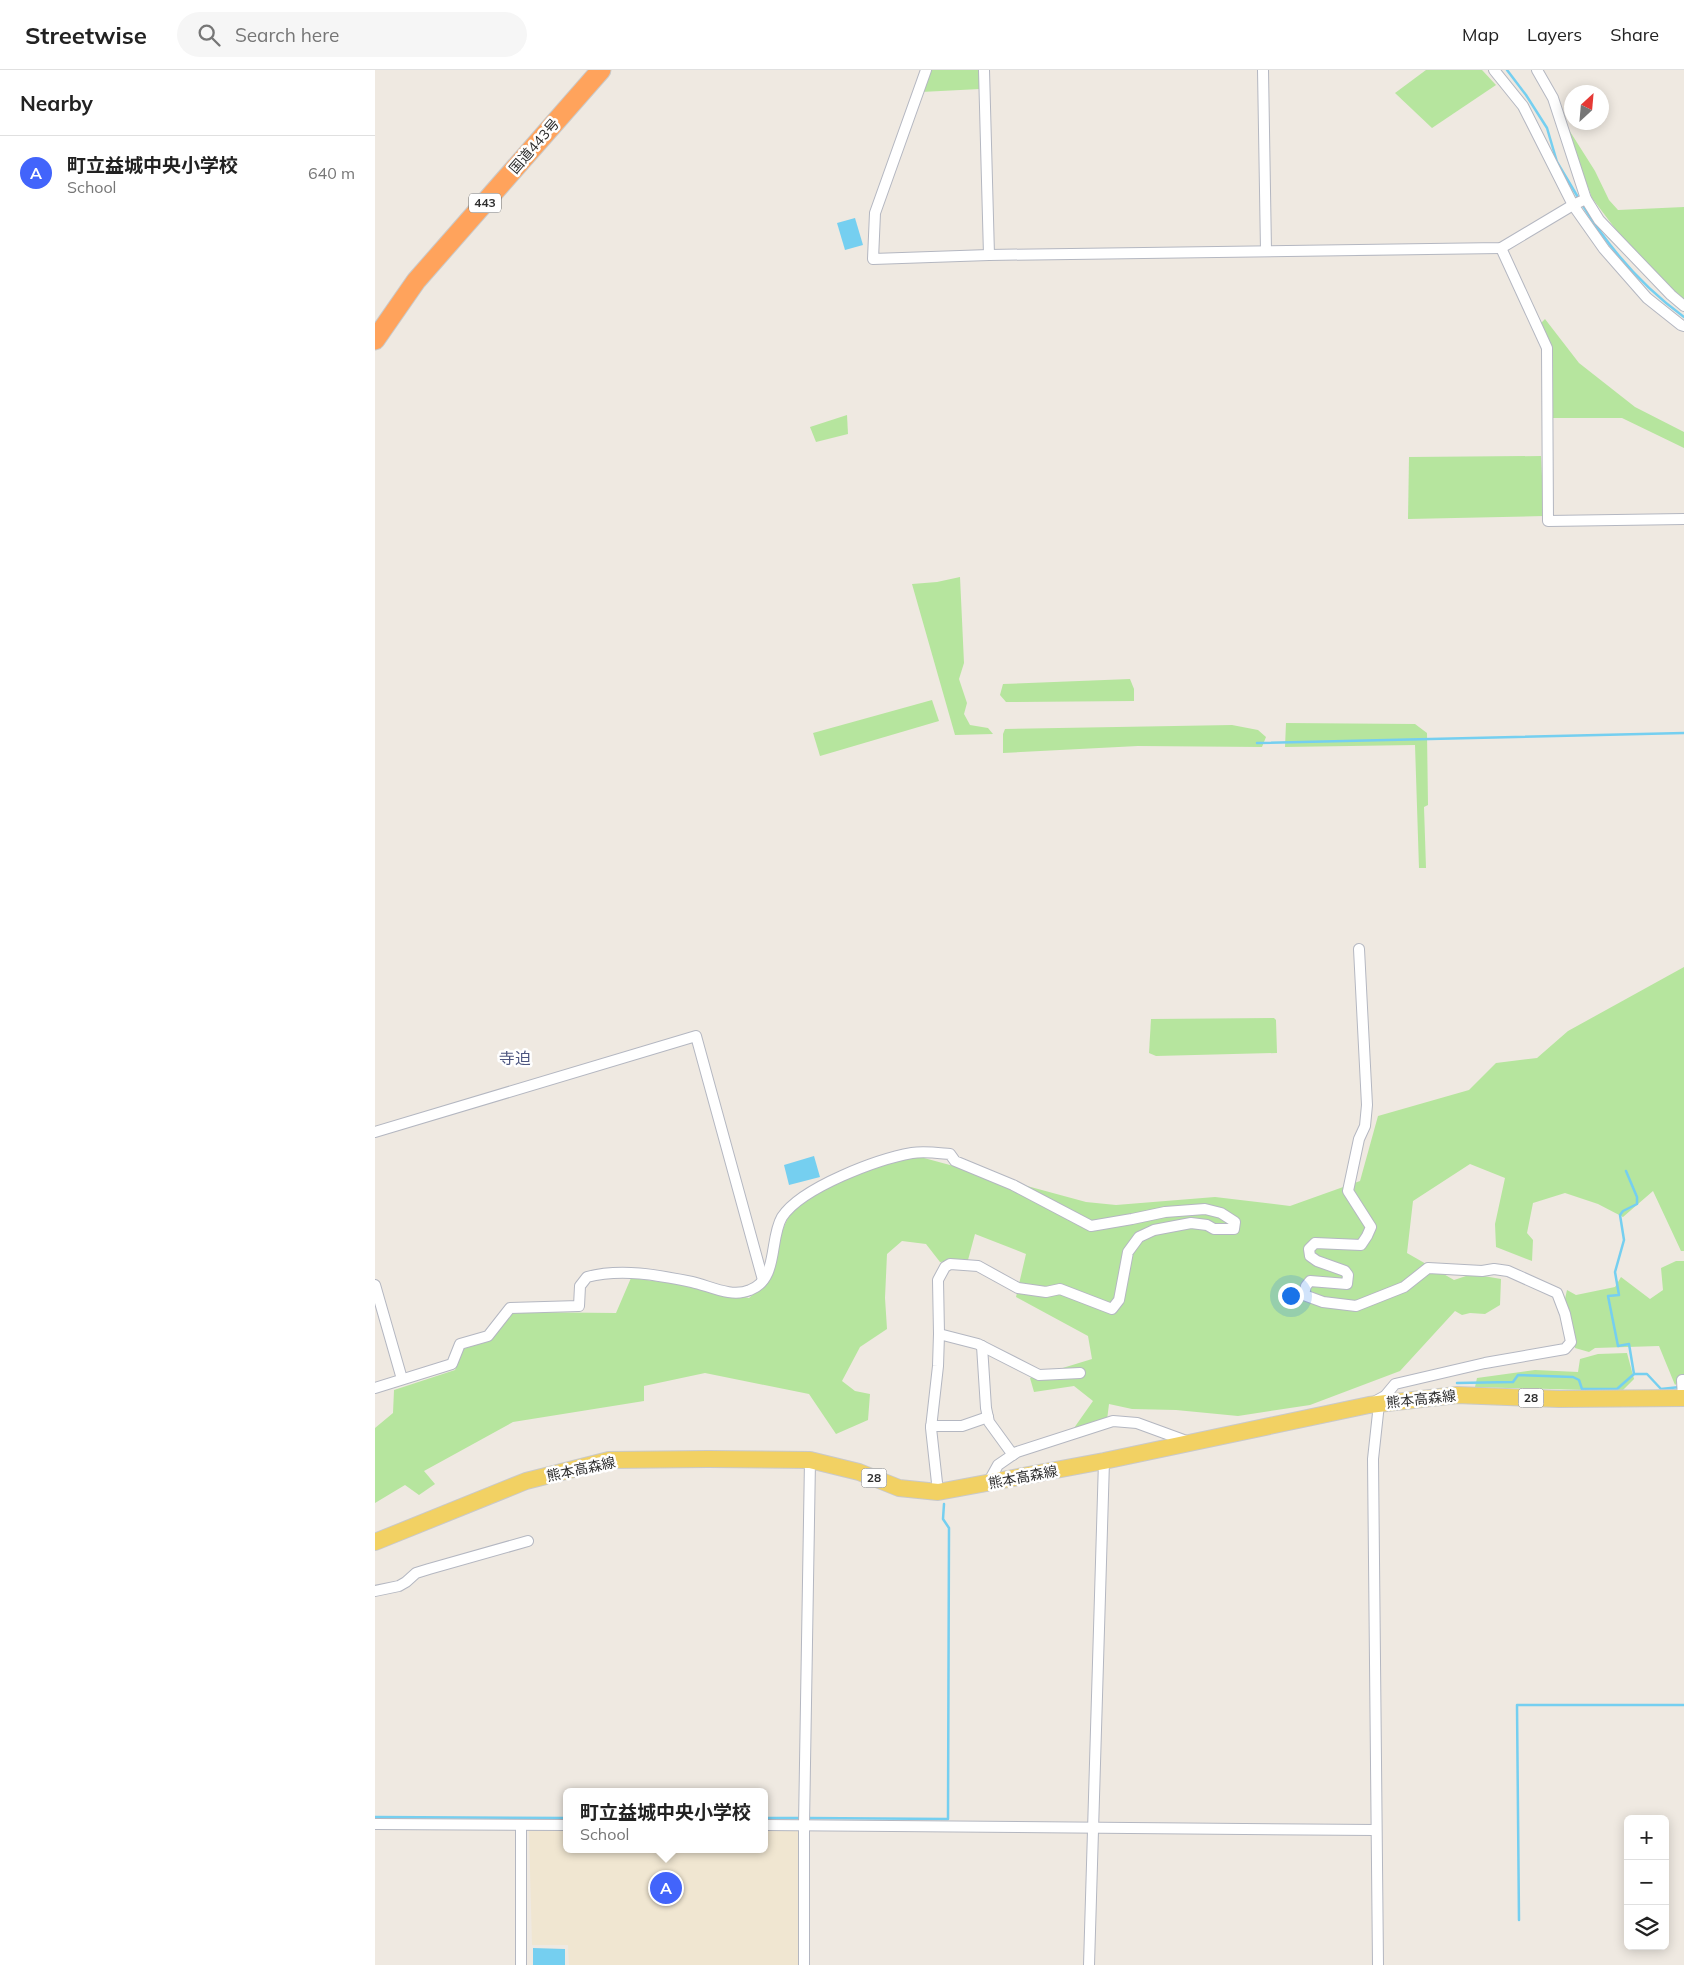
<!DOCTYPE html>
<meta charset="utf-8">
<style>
body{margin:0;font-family:Mulish,"Noto Sans JP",sans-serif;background:#f6f6f6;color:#222}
.controls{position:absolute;right:15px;bottom:15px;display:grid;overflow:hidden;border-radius:8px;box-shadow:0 2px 12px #0003}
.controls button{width:45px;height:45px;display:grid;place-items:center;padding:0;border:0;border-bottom:1px solid #e0e0e0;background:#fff;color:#222;font:25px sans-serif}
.compass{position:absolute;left:1189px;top:15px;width:45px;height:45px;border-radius:50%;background:#fff;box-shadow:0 2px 12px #0003;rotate:26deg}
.you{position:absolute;left:915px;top:1225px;width:18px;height:18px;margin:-12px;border:4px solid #fff;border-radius:50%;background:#1a73e8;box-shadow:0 0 0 8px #1a73e833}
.badge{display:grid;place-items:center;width:32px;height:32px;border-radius:50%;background:#4264fb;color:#fff;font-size:16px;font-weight:700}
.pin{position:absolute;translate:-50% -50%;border:2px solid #fff;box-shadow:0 1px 5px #0006}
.popup{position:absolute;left:188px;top:1718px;width:205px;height:65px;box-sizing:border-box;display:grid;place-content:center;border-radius:8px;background:#fff;filter:drop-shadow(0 1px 4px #0005);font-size:16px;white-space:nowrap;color:#767676}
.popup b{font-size:19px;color:#222}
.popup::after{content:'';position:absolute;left:50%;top:100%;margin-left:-10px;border:10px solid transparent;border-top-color:#fff}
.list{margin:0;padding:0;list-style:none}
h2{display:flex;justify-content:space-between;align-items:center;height:65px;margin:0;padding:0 20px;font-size:21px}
h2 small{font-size:16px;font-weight:400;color:#767676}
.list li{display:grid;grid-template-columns:32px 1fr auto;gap:15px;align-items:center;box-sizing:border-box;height:75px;padding:0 20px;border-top:1px solid #e0e0e0}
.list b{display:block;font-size:19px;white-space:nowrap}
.list p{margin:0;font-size:16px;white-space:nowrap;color:#767676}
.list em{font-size:16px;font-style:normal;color:#767676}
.icon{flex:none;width:28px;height:28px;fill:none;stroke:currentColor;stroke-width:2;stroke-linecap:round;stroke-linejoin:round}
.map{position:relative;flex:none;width:1309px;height:1895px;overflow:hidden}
header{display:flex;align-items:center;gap:30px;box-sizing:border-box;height:70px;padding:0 25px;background:#fff;border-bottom:1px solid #e0e0e0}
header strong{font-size:24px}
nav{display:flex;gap:28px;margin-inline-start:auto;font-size:18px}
.search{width:350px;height:45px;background:#f6f6f6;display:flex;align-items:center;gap:12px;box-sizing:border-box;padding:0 18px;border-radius:28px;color:#767676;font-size:19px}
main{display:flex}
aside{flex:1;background:#fff}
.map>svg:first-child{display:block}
</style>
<header>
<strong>Streetwise</strong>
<div class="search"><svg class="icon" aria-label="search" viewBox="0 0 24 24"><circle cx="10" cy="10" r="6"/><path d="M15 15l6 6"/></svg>Search here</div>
<nav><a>Map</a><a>Layers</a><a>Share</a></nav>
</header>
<main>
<aside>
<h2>Nearby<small></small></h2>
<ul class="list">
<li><span class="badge">A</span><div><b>町立益城中央小学校</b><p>School</p></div><em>640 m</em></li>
</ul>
</aside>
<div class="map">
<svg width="1309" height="1895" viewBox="0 0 1309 1895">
<rect width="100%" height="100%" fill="#efe9e1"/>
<polygon fill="#f0e6d1" points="390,1759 426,1759 426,1895 194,1895 193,1875 157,1875 154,1761 192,1761 192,1779 390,1779"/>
<g fill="#b6e59e">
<polygon points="554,0 604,0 605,19 546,22"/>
<polygon points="1051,0 1107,0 1121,15 1057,58 1020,23"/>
<polygon points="1189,52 1220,101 1234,130 1243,140 1309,137 1309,231 1254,177 1217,128"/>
<polygon points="1170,249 1204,293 1260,337 1309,362 1309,378 1247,348 1177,348 1165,254"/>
<polygon points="472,345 473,364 441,372 435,357"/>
<polygon points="1166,386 1169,446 1033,449 1034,387"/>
<polygon points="585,507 589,593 584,609 592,633 589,644 595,655 613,658 618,664 580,665 537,514 562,512"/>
<polygon points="755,609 759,619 759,631 631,632 625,625 628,614"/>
<polygon points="557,630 564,651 445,686 438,663"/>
<polygon points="911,653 1040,654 1052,663 1053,735 1049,737 1051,798 1044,798 1040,675 910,677"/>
<polygon points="857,655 883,660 891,667 887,677 763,676 628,683 628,664 630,659"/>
<polygon points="1309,897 1309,1181 1306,1181 1278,1121 1248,1147 1223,1134 1190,1123 1158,1133 1152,1163 1158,1170 1157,1191 1121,1177 1120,1154 1130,1108 1095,1094 1038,1131 1032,1183 1079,1210 1097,1204 1126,1209 1125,1235 1110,1244 1095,1243 1087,1245 1080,1241 1025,1301 935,1335 863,1346 801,1340 757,1339 734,1334 732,1350 699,1358 718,1331 699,1316 659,1322 655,1308 717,1289 713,1266 641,1227 651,1184 600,1164 593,1190 565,1192 551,1174 527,1171 512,1184 510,1228 512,1259 485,1277 467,1311 480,1321 495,1324 493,1350 461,1364 434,1324 330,1303 269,1316 269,1331 138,1352 49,1401 60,1414 44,1425 30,1415 0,1433 0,1358 18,1343 19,1320 80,1300 88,1279 117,1269 138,1242 241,1243 256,1208 319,1216 374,1228 394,1210 402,1188 406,1164 414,1145 438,1124 482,1102 538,1085 711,1132 741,1135 840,1127 915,1136 985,1111 1003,1046 1094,1020 1121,993 1162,988 1193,961"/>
<polygon points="899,948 901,950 902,983 781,986 774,983 776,949"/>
<polygon points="1301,1191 1309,1191 1309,1306 1300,1315 1284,1276 1220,1278 1214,1282 1200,1278 1190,1229 1192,1220 1201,1225 1240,1217 1246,1207 1275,1229 1288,1220 1286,1198"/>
<polygon points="1252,1283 1259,1309 1247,1321 1100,1317 1102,1308 1160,1300 1203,1302 1205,1289 1223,1284"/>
</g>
<g fill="#75cff0">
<polygon points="480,148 488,175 470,180 462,153"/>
<polygon points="439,1086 445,1107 414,1115 409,1095"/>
<polygon points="158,1878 190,1879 190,1895 158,1895"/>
</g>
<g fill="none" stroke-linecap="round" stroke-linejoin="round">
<g stroke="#75cff0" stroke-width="2.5">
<polyline points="1132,0 1151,25 1172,58 1182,92 1204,129"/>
<path d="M1207,134c26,43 61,83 102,113"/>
<polyline points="882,673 1309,663"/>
<polyline points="1251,1101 1262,1127 1262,1134 1248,1141 1245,1145 1249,1170 1240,1202 1244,1225 1233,1226 1243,1276 1254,1274 1259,1304"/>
<polyline points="1082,1313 1138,1312 1143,1305 1198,1307 1204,1310 1207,1319 1242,1319 1259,1304 1272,1304 1286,1319 1305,1317"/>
<polyline points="0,1747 192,1748"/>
<polyline points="390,1748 427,1748"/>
<polyline points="432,1748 573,1749 574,1458 568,1449 569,1434"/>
<polyline points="1144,1850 1142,1635 1309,1635"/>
</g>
<g stroke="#b4b7c1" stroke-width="12">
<g id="street">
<polyline points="551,0 500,143 498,189 614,185 1126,178 1198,135 1211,129"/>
<polyline points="609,0 614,185"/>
<polyline points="888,0 891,181"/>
<polyline points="1119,0 1148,36 1198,135 1229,179 1272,228 1306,255 1309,256"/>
<polyline points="1162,0 1178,28 1211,129 1224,150 1296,225 1309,236"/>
<polyline points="1126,178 1172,278 1173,451 1309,449"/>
<polyline points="984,879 992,1035 990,1056 984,1069 973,1121 996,1157 992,1166 986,1175 940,1173 934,1179 935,1186 942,1191 970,1201 973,1205 972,1214 935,1211 931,1216 929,1225 948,1232 981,1236 1029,1217 1053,1198 1107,1201 1119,1199 1133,1201 1182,1223 1190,1244 1196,1272 1190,1279 1110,1293 1020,1314 1010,1326 999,1332"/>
<polyline points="0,1062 321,966 388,1210"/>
<polyline points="0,1215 27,1309"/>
<polyline points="564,1264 603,1274 664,1305 705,1303"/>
<polyline points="607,1276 611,1338 614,1352 638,1385"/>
<path d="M0,1318l77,-24 8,-20 28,-8 22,-28 69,-2 1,-20 7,-9c34,-9 71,-2 105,5 18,4 39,16 58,8 29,-11 19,-51 32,-73 20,-30 96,-58 130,-64 12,-2 26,0 38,1l5,7 58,24 78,41 41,-7 33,-7 40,-3 16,4 14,9 -1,7h-20l-7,-4 -16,-2 -37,7 -15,7 -11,15 -9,48 -7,9 -52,-20 -14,3 -28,-4 -40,-22 -28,-2 -5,3 -7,13 1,54 -1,32 -7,62 7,64"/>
<polyline points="1308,1328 1307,1310 1309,1310"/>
<polyline points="556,1356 587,1356 613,1347"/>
<polyline points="613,1413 623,1395 642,1382 738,1351 762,1353 814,1372"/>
<polyline points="0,1521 24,1516 31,1512 41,1503 54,1499 153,1471"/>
<polyline points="0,1754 192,1755"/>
<polyline points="146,1755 146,1895"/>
<polyline points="390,1755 1000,1760"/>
<polyline points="429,1895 429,1755 435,1390"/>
<polyline points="714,1895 729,1391"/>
<polyline points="1003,1895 998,1389 1004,1334"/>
</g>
</g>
<g stroke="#c9c9c9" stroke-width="18">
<polyline id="primary" points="0,1472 151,1411 234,1390 333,1389 435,1390 484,1402 524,1418 563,1422 729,1391 994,1335 1082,1325 1184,1329 1309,1328"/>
</g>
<g stroke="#c9c9c9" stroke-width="21">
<polyline id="highway" points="0,270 41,211 226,0"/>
</g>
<use href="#street" stroke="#fff" stroke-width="10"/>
<use href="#primary" stroke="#f2d163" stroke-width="16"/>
<use href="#highway" stroke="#ffa35c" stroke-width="19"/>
</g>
<g text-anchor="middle" stroke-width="5" stroke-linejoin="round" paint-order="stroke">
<g fill="#fff" stroke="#6d6d6d" stroke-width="1">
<rect x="94" y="123.5" width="32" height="19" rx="4"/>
<rect x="1143.5" y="1318.5" width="25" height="19" rx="4"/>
<rect x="486.5" y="1398.5" width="25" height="19" rx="4"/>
</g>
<g font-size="12" font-weight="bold" fill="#2e2e2e">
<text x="110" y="137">443</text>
<text x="1156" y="1332">28</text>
<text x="499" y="1412">28</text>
</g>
<g font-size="14" fill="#2e2e2e" stroke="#fff">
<text transform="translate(159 76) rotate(-49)" y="5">国道443号</text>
<text transform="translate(1046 1329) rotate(-6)" y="5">熊本高森線</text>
<text transform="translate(206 1399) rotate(-12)" y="5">熊本高森線</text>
<text transform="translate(648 1407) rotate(-11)" y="5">熊本高森線</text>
</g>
<g font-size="16" fill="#4d5680" stroke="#fff">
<text x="140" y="994">寺迫</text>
</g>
</g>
</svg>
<div class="controls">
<button>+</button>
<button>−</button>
<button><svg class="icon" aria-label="layers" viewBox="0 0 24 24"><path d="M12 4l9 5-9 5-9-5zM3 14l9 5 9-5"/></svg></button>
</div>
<svg class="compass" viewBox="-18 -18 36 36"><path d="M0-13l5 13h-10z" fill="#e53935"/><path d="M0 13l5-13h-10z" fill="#767676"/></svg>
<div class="you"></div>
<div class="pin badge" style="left:291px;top:1818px">A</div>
<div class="popup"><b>町立益城中央小学校</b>School</div>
</div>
</main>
